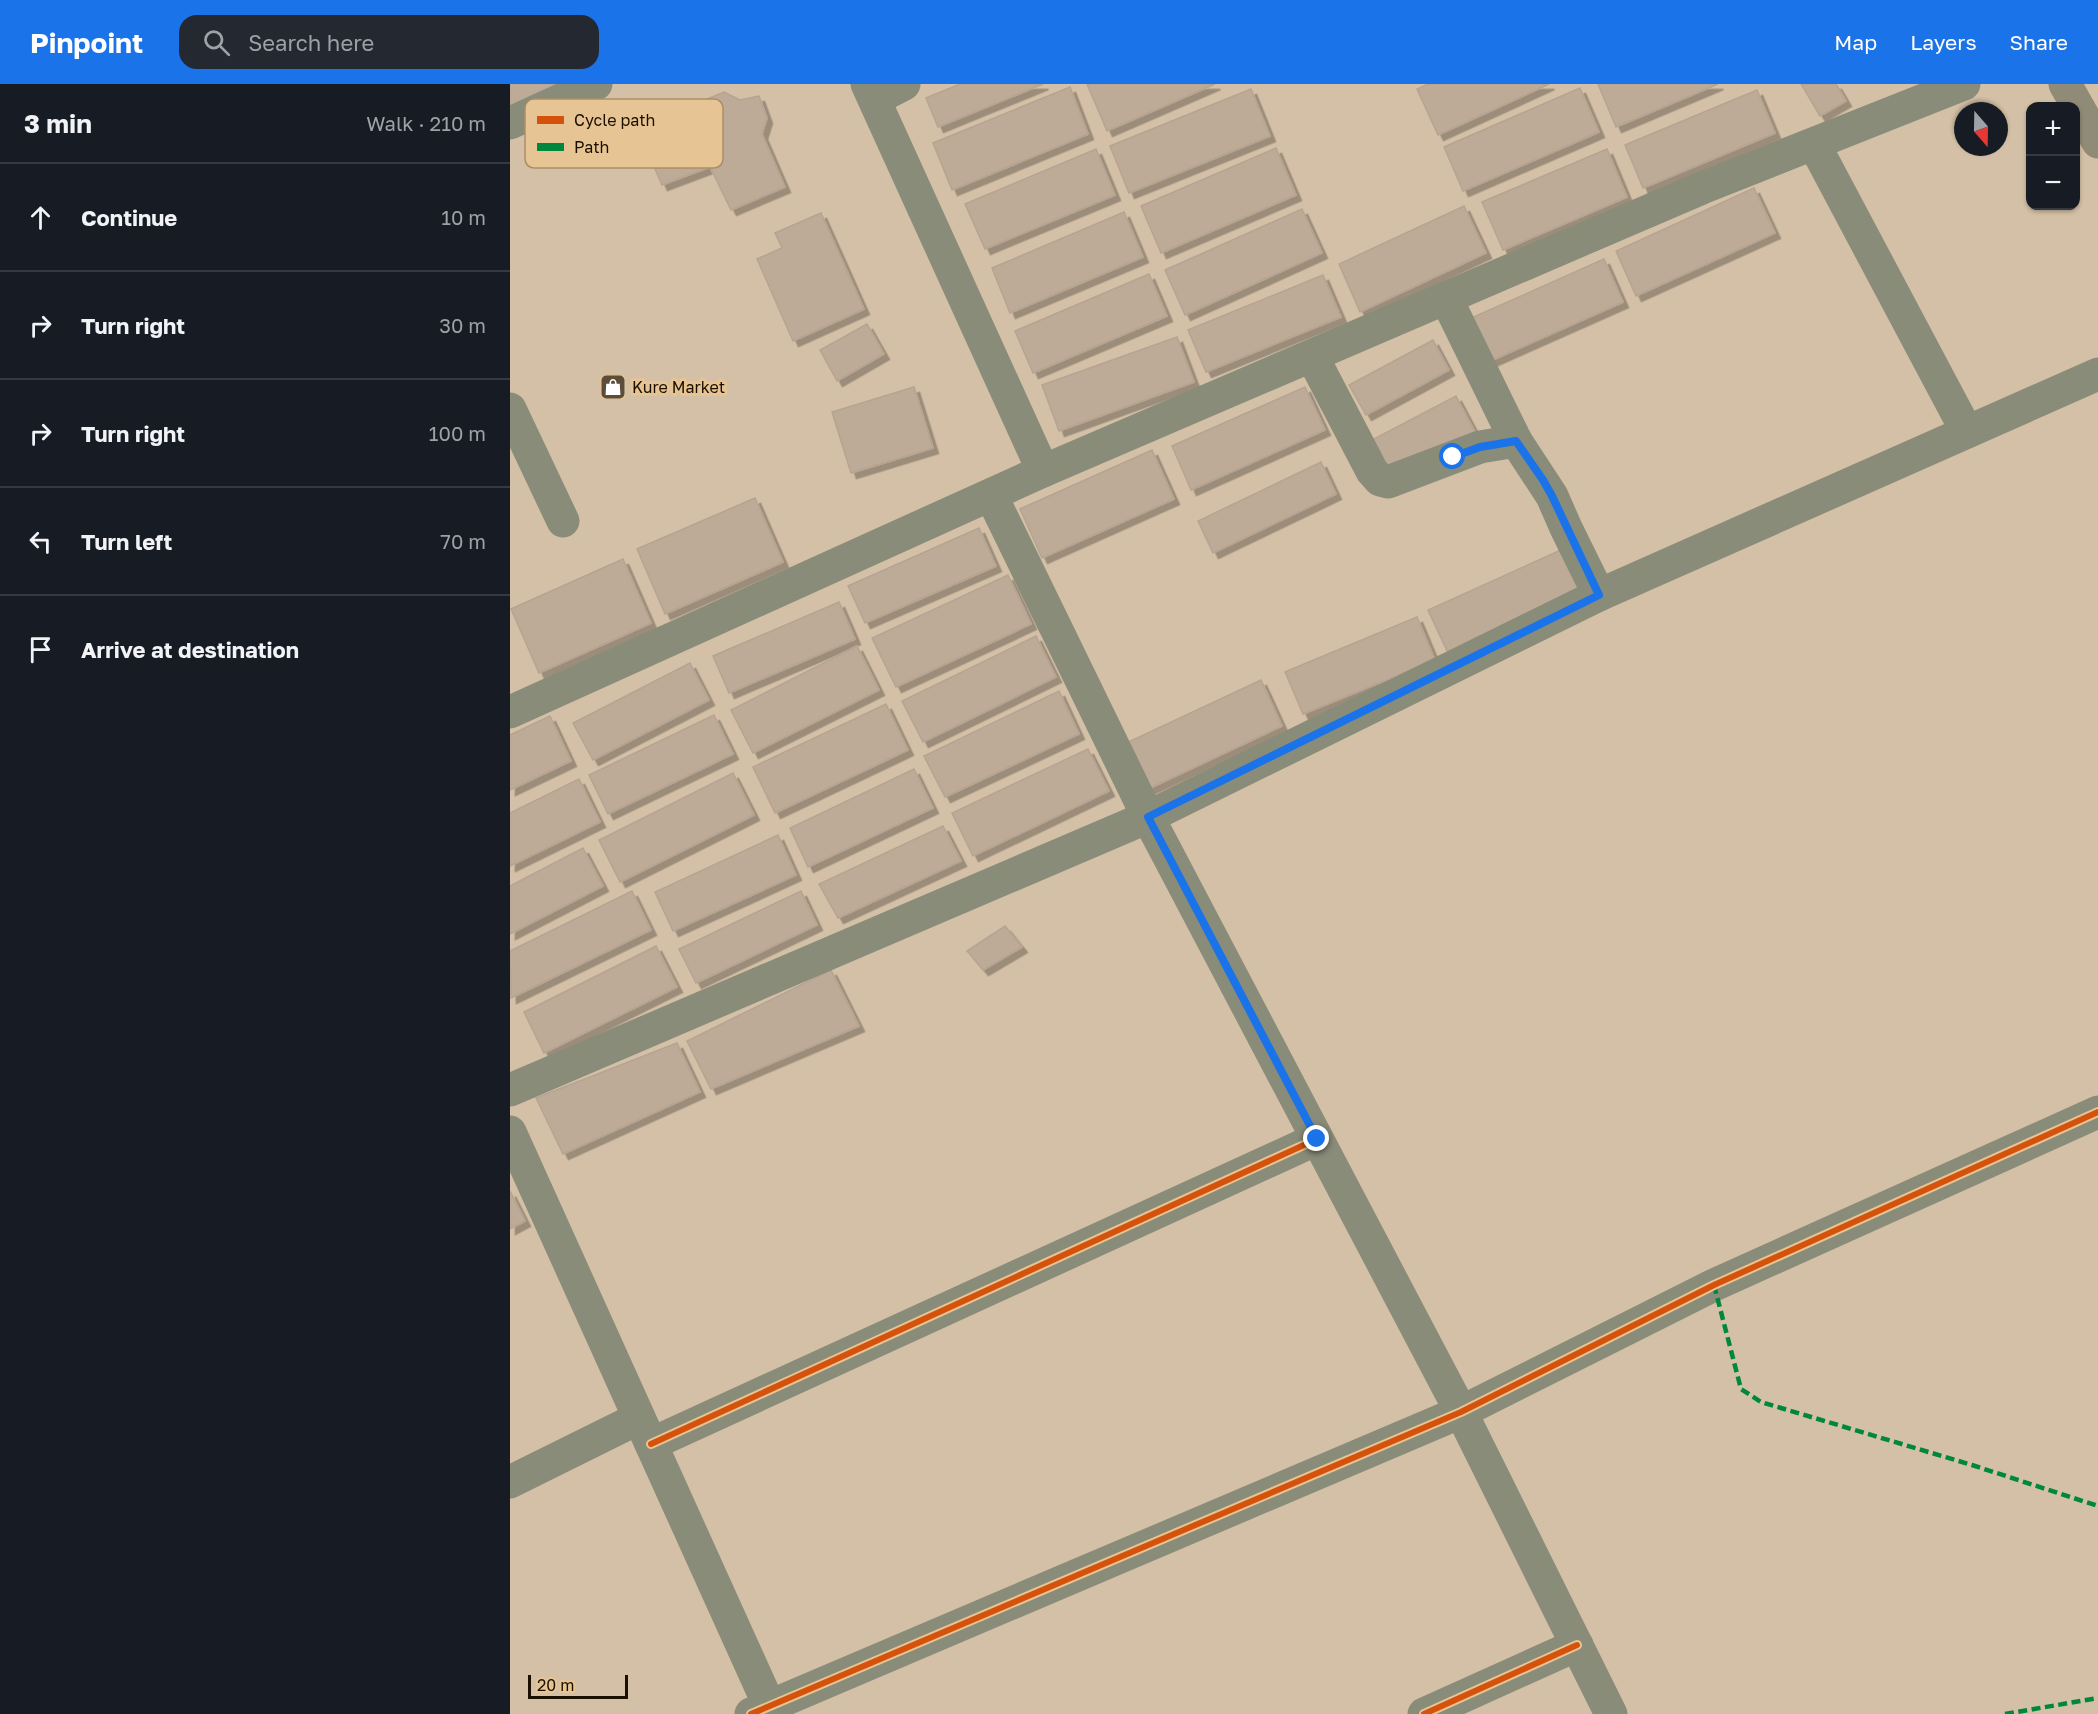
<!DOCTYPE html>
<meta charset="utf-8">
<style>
body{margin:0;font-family:"Golos Text",sans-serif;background:#242831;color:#f1f3f6}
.controls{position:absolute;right:18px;top:18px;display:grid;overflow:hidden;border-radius:12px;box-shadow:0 2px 4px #0004}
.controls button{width:54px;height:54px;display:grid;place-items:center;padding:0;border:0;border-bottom:2px solid #363941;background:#171b24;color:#f1f3f6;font:30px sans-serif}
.compass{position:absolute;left:1444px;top:18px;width:54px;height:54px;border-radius:50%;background:#171b24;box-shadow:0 2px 4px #0004;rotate:160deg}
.scale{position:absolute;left:18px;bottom:15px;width:100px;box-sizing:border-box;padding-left:6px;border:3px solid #1b0f00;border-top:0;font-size:16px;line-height:21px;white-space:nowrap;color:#1b0f00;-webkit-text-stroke:4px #e7c493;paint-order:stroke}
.stop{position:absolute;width:18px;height:18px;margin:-14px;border:4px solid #1a73e8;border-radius:50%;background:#fff}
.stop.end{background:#1a73e8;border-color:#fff;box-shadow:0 2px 6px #0008}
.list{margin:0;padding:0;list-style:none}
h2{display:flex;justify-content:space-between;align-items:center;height:78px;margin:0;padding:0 24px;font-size:26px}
h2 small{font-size:20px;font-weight:400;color:#9ea1a6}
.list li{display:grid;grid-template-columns:39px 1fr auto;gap:18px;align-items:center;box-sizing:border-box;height:108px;padding:0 24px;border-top:2px solid #363941}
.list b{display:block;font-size:22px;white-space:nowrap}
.list em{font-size:20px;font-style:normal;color:#9ea1a6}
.icon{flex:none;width:33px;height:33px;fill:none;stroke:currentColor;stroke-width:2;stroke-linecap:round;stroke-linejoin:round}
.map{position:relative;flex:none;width:1588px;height:1630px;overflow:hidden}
header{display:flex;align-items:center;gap:36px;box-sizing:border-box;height:84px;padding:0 30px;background:#1a73e8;color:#fff}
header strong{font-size:28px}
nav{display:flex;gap:33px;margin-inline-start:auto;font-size:21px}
.search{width:420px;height:54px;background:#242831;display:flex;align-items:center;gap:15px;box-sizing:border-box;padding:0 21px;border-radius:18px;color:#9ea1a6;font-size:22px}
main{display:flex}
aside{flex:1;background:#171b24}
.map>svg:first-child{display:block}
</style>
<header>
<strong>Pinpoint</strong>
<div class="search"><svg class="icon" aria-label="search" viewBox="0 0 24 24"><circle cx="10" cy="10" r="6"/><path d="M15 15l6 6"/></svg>Search here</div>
<nav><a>Map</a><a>Layers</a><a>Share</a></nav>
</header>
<main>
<aside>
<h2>3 min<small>Walk · 210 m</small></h2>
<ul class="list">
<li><svg class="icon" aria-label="ahead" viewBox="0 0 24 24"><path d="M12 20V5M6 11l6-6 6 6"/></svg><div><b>Continue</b></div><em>10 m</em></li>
<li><svg class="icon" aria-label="right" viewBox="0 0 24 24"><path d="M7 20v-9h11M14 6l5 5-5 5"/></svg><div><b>Turn right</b></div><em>30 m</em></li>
<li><svg class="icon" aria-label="right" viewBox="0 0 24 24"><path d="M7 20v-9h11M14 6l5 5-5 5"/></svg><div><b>Turn right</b></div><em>100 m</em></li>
<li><svg class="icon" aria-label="left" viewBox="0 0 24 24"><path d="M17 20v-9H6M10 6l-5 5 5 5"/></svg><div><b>Turn left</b></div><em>70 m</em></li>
<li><svg class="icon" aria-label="arrive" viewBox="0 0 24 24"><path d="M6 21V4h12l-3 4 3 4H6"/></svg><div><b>Arrive at destination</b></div></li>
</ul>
</aside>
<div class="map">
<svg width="1588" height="1630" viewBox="0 0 1588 1630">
<defs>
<filter id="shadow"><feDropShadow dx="5.5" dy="5.5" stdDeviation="0" flood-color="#0004"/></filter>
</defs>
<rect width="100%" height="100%" fill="#d4c0a6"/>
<g fill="#bdab98" stroke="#b6a492" stroke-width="1.5" filter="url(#shadow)">
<polygon points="0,0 64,0 0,32"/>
<polygon points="450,0 533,0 428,43 416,14"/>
<polygon points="577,0 705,0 597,47"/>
<polygon points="918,0 1039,0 928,51 907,5"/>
<polygon points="1088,0 1208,0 1106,43"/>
<polygon points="1291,0 1326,0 1336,17 1310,32"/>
<polygon points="560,3 578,50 442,106 423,59"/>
<polygon points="1070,4 1089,48 953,107 934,63"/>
<polygon points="741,5 760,52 619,109 600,62"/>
<polygon points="1247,6 1265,49 1133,104 1115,61"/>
<polygon points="214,8 230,16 249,12 257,34 252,50 275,103 221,126 200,83 152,101 127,44"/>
<polygon points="766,64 786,111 651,169 631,122"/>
<polygon points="586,65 605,111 475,165 455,120"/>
<polygon points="1097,65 1117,113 993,166 972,118"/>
<polygon points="1244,104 1265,149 1126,212 1106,167"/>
<polygon points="954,122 976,169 850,228 829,180"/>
<polygon points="792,125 812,169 675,231 655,186"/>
<polygon points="614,128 633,173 500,229 482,184"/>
<polygon points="311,129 354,225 283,257 247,175 272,164 265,149"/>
<polygon points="1094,175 1113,218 976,279 957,236"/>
<polygon points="639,190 657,232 523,289 505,247"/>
<polygon points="813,191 831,233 696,288 678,246"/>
<polygon points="357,240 374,270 327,297 310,266"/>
<polygon points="667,253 684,298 549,347 532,301"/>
<polygon points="923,256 939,286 856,331 839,301"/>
<polygon points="404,303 423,364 341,389 322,328"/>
<polygon points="795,303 815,346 681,406 662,362"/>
<polygon points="946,312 965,348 878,392 860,357"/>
<polygon points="642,366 664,415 532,474 510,425"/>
<polygon points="811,378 826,410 703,469 688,437"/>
<polygon points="245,414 273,478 155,530 127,465"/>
<polygon points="469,444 486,482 355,539 338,502"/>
<polygon points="1053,465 1072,508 938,569 918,526"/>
<polygon points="113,475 141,539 29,589 1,525"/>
<polygon points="498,491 521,540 386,603 362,554"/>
<polygon points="329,518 345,555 219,609 203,572"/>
<polygon points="907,533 925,576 793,630 775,588"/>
<polygon points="526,552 546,593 413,658 392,617"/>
<polygon points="347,562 369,606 243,669 221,626"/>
<polygon points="180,579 199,616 83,676 63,639"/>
<polygon points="751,596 772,642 638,705 616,659"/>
<polygon points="549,607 569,650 435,713 414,672"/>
<polygon points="376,620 398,666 265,729 243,683"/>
<polygon points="204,631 223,670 98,730 79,691"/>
<polygon points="40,632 61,677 0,706 0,651"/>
<polygon points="578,665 599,707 463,772 442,729"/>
<polygon points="404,685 423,724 298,783 280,744"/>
<polygon points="223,689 244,731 110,798 89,756"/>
<polygon points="69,695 90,738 0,782 0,729"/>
<polygon points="433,742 451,777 328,834 309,800"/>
<polygon points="268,751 286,791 163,847 145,808"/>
<polygon points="73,764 93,802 0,850 0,802"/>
<polygon points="122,807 141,846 1,914 0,867"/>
<polygon points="291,807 307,841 186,899 169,865"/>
<polygon points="495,842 512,863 473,886 457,867"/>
<polygon points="146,862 167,903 34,969 14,928"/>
<polygon points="321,886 349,942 201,1005 177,957"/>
<polygon points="167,959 190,1008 53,1070 26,1014"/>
<polygon points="0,1107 15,1137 0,1145"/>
</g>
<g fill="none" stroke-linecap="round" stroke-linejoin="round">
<g stroke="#8a8c7a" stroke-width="33">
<polyline points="357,0 533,387"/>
<polyline points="365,15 394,0"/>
<polyline points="0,39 86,0"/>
<polyline points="1304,60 1457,348"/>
<polyline points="936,214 1006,357 1042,412 1056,444 1089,511"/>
<polyline points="802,272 862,387 870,396 878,398 970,363 1006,357"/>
<polyline points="0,325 53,437"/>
<polyline points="481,411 638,733 951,1328 1101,1630"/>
<polyline points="0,628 533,387 1192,104 1454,0"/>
<polyline points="0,1006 638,733 1089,511 1588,290"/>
<polyline points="0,1048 263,1630"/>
<polyline points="141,1360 807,1055"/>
<polyline points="0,1398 129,1334"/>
<polyline points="241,1630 951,1328 1204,1201 1588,1028"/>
<polyline points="914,1630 1067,1561"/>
</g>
<polyline stroke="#8f8b76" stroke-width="33" points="1555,0 1588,58"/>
<g stroke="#00873e" stroke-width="4.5" stroke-dasharray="9 4.5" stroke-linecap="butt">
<polyline points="1204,1201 1231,1305 1251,1318 1462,1381 1588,1422"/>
<polyline points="1495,1630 1588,1614"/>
</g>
<g stroke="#e7c493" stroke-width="10">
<g id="cycleway">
<polyline points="141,1360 807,1055"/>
<polyline points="241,1630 951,1328 1204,1201 1588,1028"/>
<polyline points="914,1630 1067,1561"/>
</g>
</g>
<use href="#cycleway" stroke="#d4520b" stroke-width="6"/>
</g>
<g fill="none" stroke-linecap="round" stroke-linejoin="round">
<polyline stroke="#1a73e8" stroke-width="8" points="807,1055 638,733 1089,511 1042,412 1033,396 1006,357 970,363 943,373"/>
</g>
<defs>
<g id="shop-square" transform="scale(1.35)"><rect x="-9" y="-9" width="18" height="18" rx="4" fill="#5c4d3a" stroke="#e7c493"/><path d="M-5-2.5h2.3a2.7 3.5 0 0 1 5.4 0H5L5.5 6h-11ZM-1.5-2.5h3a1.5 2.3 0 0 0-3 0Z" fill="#fff"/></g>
</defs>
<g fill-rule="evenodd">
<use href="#shop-square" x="103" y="303"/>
</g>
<g text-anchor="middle" stroke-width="6" stroke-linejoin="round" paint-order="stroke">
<g font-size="16" fill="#1b0f00" stroke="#e7c493" text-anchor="start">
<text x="122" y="309">Kure Market</text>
</g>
</g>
<rect x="15" y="15" width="198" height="69" rx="9" fill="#e7c493" stroke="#aa8e67" stroke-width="1.5"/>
<rect x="27" y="32" width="27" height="8" fill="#d4520b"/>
<rect x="27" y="59" width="27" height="8" fill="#00873e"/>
<g font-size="16" fill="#1b0f00">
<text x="64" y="42">Cycle path</text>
<text x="64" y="69">Path</text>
</g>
</svg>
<div class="controls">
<button>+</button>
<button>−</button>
</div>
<svg class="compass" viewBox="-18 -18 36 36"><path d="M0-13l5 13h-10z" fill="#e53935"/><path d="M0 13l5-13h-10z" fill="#9ea1a6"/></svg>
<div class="scale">20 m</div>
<div class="stop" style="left:943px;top:373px"></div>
<div class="stop end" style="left:807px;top:1055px"></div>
</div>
</main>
